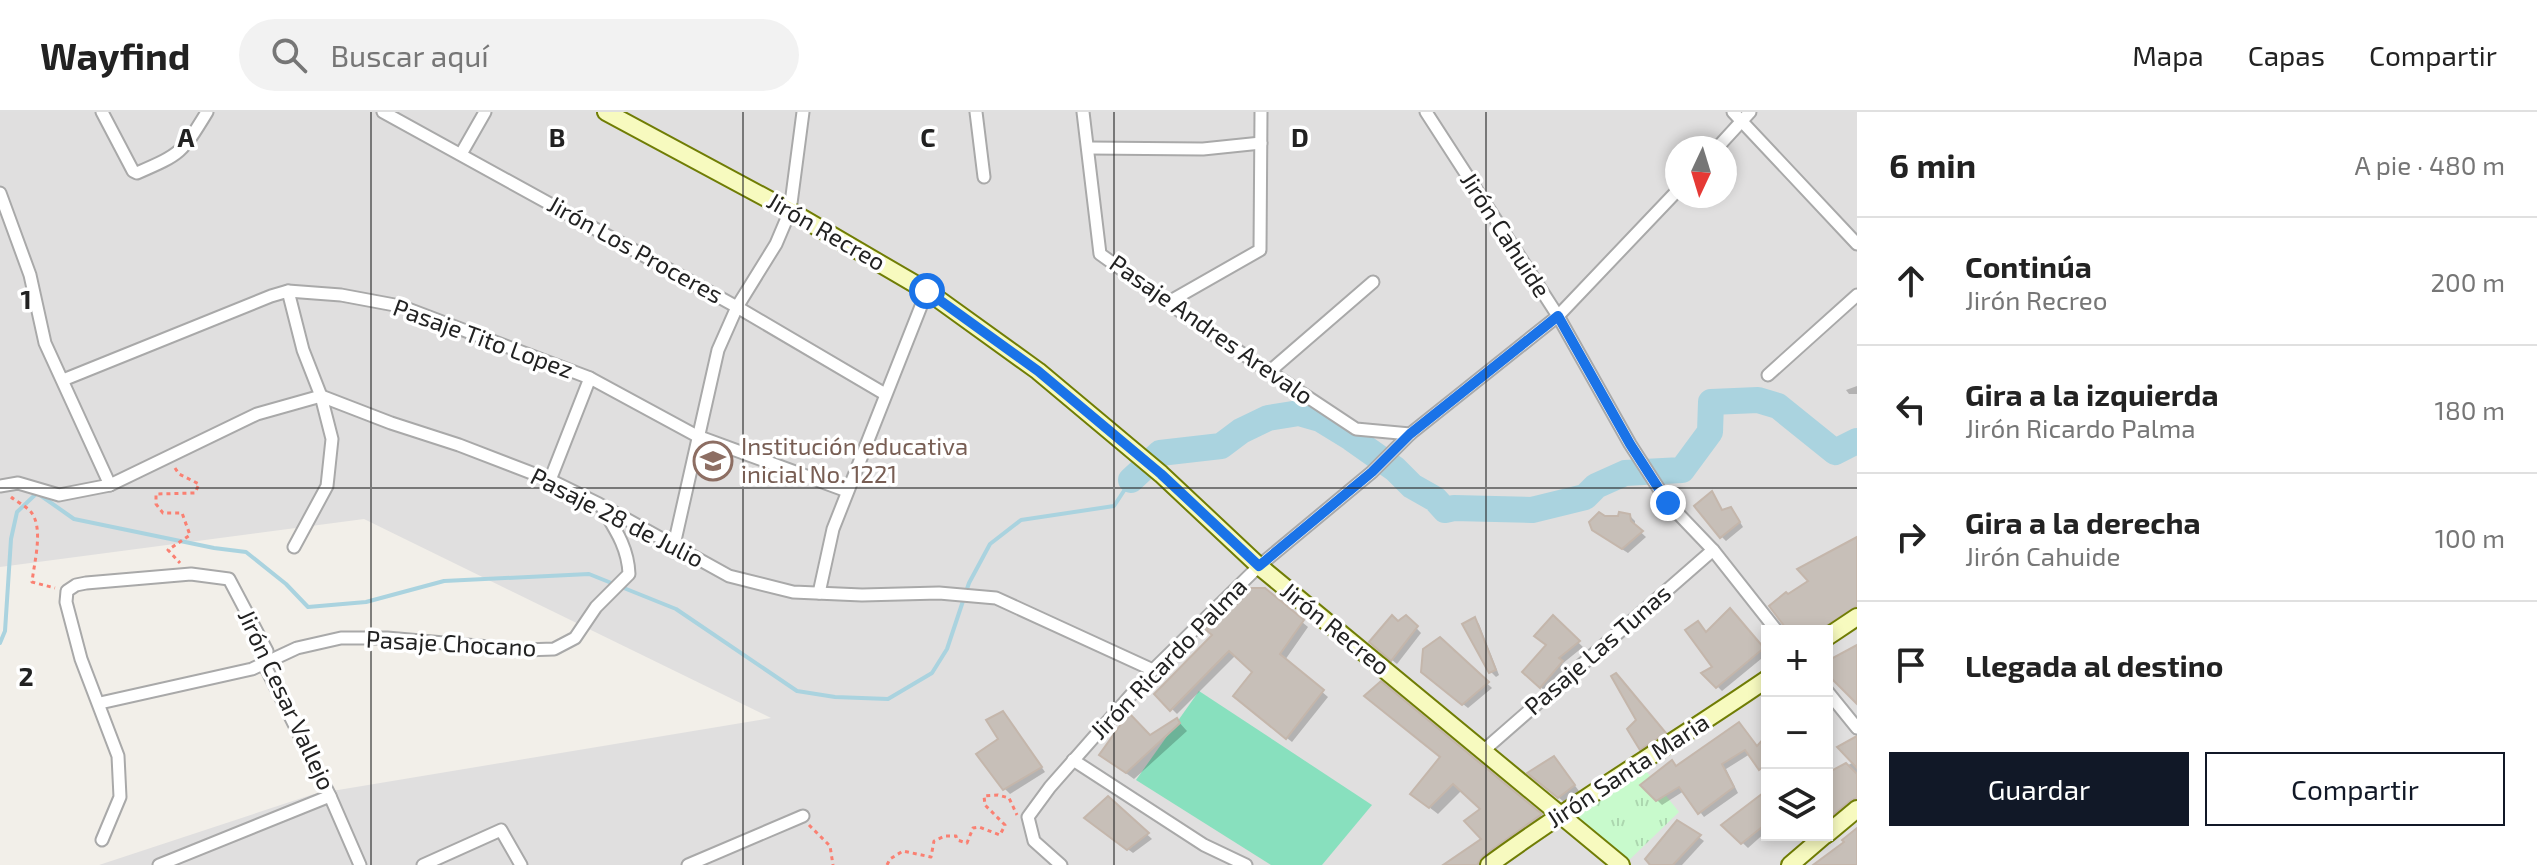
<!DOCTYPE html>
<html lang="es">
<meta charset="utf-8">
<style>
body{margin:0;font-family:"Exo 2",sans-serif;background:#f2f2f2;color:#222}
.controls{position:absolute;right:24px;bottom:24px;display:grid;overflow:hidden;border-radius:0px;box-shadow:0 4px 12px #0003}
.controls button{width:72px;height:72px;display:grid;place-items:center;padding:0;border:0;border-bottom:2px solid #e0e0e0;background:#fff;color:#222;font:40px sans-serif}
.compass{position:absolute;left:1665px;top:24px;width:72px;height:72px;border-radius:50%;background:#fff;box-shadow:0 4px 12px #0003;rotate:184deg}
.stop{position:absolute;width:24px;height:24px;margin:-18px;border:6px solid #1a73e8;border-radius:50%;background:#fff}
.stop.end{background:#1a73e8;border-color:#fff;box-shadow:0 2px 8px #0008}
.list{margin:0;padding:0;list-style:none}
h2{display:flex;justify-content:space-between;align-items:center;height:104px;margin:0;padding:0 32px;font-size:34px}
h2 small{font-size:26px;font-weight:400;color:#767676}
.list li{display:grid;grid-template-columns:52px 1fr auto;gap:24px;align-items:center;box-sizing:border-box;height:128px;padding:0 32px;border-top:2px solid #e0e0e0}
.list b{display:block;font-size:30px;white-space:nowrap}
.list p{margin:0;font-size:26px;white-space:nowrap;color:#767676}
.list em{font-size:26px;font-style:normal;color:#767676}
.actions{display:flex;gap:16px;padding:24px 32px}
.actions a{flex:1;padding:18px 0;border:2px solid #111827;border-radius:0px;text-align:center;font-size:28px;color:#111827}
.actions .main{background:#111827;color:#fff}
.icon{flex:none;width:44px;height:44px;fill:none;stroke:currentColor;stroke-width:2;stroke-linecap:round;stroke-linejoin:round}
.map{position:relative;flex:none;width:1857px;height:753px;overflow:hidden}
header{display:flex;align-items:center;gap:48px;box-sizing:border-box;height:112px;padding:0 40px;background:#fff;border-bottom:2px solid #e0e0e0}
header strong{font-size:38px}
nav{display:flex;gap:44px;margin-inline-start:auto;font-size:28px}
.search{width:560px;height:72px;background:#f2f2f2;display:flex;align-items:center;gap:20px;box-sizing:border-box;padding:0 28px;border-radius:44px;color:#767676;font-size:30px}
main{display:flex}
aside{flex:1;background:#fff}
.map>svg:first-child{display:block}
</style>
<header>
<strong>Wayfind</strong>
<div class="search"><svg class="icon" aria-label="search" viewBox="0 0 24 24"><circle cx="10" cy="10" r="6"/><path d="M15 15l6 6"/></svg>Buscar aquí</div>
<nav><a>Mapa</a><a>Capas</a><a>Compartir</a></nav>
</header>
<main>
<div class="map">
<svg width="1857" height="753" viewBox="0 0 1857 753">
<defs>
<pattern id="park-tufts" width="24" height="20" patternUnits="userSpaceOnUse" patternTransform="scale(2)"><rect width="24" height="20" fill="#c8facc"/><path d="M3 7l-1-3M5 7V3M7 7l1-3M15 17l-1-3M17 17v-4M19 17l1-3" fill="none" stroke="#acd6af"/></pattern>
</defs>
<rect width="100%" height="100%" fill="#f2efe9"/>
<path fill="#e0dfdf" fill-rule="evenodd" d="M0,0h1857v753h-1758l215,-71 457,-76 -407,-199 -364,48zM1677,36h48v48h-48zM1767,519h60v204h-60z"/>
<polygon fill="url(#park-tufts)" points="1642,654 1679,700 1625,752 1565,705"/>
<polygon fill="#88e0be" points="1199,579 1372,693 1322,753 1271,753 1136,668"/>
<g fill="#0003">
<polygon points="1857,274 1857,282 1849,282 1846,278"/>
<polygon points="1712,382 1724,400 1731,397 1735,402 1743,415 1726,429 1721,424"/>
<polygon points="1630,404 1635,409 1635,415 1646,425 1628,441 1600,423 1604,406"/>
<polygon points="1857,427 1857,500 1824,519 1790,519 1788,485 1811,469 1800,457"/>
<polygon points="1735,503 1767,542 1722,579 1705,562 1715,556 1707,522"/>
<polygon points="1406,505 1421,521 1397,552 1376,535"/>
<polygon points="1553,506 1583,535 1562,552 1566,555 1545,579 1525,560 1548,534"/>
<polygon points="1475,507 1479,512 1499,563 1496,565 1491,560"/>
<polygon points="1302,510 1308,515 1285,548 1328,585 1292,630 1241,590 1255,561 1236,543 1177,602 1157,582 1214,523"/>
<polygon points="1440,528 1492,576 1468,596 1428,564"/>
<polygon points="1621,568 1669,626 1646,641 1641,637 1638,609"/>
<polygon points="1381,572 1541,704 1548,711 1489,753 1448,753 1484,728 1483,698 1462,678 1438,702 1412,682 1442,646"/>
<polygon points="1008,607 1045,660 1010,682 1005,677 1000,628"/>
<polygon points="1177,608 1187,619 1134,667 1101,643 1150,625"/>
<polygon points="1738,613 1758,636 1767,626 1767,660 1750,642 1726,657 1738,681 1704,705 1684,679 1662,693 1643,674 1677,656"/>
<polygon points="1857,633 1857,692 1827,716 1827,664 1854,650"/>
<polygon points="1558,651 1579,679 1564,690 1534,665"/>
<polygon points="1108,686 1152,727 1133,741 1091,710"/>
<polygon points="1767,687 1767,719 1748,736 1724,713"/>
<polygon points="1678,710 1704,729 1682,753 1653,753"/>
</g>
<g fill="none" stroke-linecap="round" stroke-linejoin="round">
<polyline stroke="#aad3df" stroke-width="4" points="0,531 5,519 11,427 17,400 37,381 74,407 214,436 246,440 286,472 308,495 366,490 444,469 589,462 676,497 797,579 835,585 888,587 932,561 947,537 969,471 990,432 1021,408 1114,394 1131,368"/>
<polyline stroke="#aad3df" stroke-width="26" points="1131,368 1160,341 1221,334 1241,319 1268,306 1299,301 1320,307 1351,326 1395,357 1412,374 1435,387 1445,398 1454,396 1532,398 1585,385 1596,374 1625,361 1682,358 1710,320 1711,290 1758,288 1778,294 1835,340 1857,329"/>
</g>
<g fill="#c7bfb8" stroke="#c4b6ab" stroke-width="2">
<polygon points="1712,379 1722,398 1731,395 1740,410 1720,426 1694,394"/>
<polygon points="1599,400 1605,404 1618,404 1619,400 1630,402 1631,409 1643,419 1622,437 1592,418 1589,410"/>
<polygon points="1857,425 1857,494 1818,519 1788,519 1769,494 1786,480 1788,482 1808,469 1797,457"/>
<polygon points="1250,476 1265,476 1304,508 1280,542 1324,578 1286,627 1233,584 1252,560 1229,539 1170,599 1154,582 1212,523 1206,518"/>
<polygon points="1730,496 1764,536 1716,576 1701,561 1712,555 1685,518 1698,509 1706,520"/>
<polygon points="1392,503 1398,509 1406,503 1418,514 1391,549 1369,530"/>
<polygon points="1553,503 1580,529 1559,546 1563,549 1540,576 1522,560 1546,533 1534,524"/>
<polygon points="1475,505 1496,558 1489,561 1462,512"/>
<polygon points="1440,525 1489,570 1462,593 1421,560 1423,537"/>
<polygon points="1857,533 1857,592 1827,562 1827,549"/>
<polygon points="1616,561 1666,621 1640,638 1627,617 1636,608 1611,564"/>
<polygon points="1381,569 1480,651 1542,702 1483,744 1477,753 1443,753 1481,727 1464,709 1480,697 1453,672 1429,696 1410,682 1440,645 1364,584"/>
<polygon points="1003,599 1042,655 1003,678 976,642 998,627 986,608"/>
<polygon points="1129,601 1150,623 1177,606 1180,611 1126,661 1099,643"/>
<polygon points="1739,610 1757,634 1767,623 1767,652 1759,658 1745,638 1722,652 1734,675 1698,702 1679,675 1656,689 1640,673 1672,648 1676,654"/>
<polygon points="1857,624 1857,656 1837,635"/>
<polygon points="1554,644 1575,673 1558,686 1527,661"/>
<polygon points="1846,651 1857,662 1857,686 1850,689 1827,708 1827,661"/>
<polygon points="1767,678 1767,711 1741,732 1721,713"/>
<polygon points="1108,684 1149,721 1127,738 1084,706"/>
<polygon points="1677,708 1701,723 1673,753 1650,753 1645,747"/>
<polygon points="1857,716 1857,753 1813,753 1844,730 1842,728"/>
</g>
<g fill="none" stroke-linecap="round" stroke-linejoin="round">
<g stroke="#a9a9a9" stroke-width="15">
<g id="street">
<path d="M102,0l31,59 4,2c44,-19 45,-20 70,-61"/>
<polyline points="383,0 737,195 885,282"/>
<polyline points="976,0 984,65"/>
<polyline points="1083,0 1100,142 1202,215 1356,317 1410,322"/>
<polyline points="1426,0 1558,204 1630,332 1668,391 1713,438 1777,519"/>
<polyline points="1733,0 1857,132"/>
<polyline points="1089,36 1203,37 1261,31"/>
<polyline points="1717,36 1750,0"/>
<polyline points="461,42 485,0"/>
<polyline points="0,81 30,163 45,231 110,373"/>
<polyline points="288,179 303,238 321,284 332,327 327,374 294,435"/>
<polyline points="1167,191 1260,138 1261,0"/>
<polyline points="1270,259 1373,170"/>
<polyline points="1768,263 1857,183"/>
<polyline points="63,268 271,184 288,179 341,183 400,194 590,266 697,324 847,379"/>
<polyline points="550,368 590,266"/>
<polyline points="0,374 18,371 59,383 110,373 257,302 321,284 391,311 459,333 550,368 599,392 729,464 793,480 862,483 939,481 996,486 1153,558"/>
<polyline points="674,433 718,238 737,195 776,132 790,99 803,0"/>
<polyline points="819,481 833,417 927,179"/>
<polyline points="1827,579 1857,616"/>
<path d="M100,591l152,-34 45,-21 44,-10h46l137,12 30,-1 21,-11 21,-31 33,-33c-1,-27 -14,-45 -28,-68"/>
<polyline points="1483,639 1713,438"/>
<polyline points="1073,648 1204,733 1246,753"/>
<polyline points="102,728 120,685 118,644 81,547 66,490 67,479 76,473 86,471 191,462 229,467 267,539 263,550 330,684 360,753"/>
<polyline points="159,753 330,684"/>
<polyline points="423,753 501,718 521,753"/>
<polyline points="688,753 803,704"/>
<polyline points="1061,753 1034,729 1028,705 1050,675 1153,558 1259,454 1372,360 1410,322 1558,204 1677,79"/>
</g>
</g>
<g stroke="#707d05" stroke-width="20">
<g id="secondary">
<polyline points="606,0 790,99 927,179 1038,259 1161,362 1259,454 1621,753"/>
<polyline points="1827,525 1857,505"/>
<polyline points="1827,722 1857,697"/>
<path d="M1489,753c90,-66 186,-123 278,-186"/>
<polyline points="1790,753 1825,723"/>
</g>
</g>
<g stroke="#fa8072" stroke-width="3" stroke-dasharray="4 4" stroke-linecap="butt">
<polyline points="175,356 179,362 199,372 195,381 156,382 156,392 163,401 182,401 190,423 168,438 180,451"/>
<path d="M11,385c6,5 15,9 20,15 13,16 3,51 1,70l23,6"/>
<polyline points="809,713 830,734 833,753"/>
<polyline points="887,753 890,747 903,739 931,745 934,729 945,724 956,724 957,728 967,731 973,716 979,715 1000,723 1005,713 985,693 984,684 998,683 1009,686 1017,703"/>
</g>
<use href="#street" stroke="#fff" stroke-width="11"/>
<use href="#secondary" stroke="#f7fabf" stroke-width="16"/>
</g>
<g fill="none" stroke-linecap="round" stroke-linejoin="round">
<polyline stroke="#1a73e8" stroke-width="10" points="927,179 1038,259 1161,362 1259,454 1372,360 1410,322 1558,204 1630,332 1668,391"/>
</g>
<path fill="none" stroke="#222" stroke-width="2" stroke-opacity="0.55" d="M371,0v753M743,0v753M1114,0v753M1486,0v753M0,376h1857"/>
<defs>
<g id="school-ring" transform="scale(2)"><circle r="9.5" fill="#fff" stroke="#8d6e63" stroke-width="1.5"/><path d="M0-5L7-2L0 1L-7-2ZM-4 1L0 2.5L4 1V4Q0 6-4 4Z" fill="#8d6e63"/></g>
</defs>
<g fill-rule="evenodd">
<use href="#school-ring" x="713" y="349"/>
</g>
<g text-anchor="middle" stroke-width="7" stroke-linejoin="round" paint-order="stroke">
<g font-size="24" fill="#222" stroke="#fff">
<text transform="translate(826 120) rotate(30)" y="8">Jirón Recreo</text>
<text transform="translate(1505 123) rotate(57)" y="8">Jirón Cahuide</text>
<text transform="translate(635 138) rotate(29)" y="8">Jirón Los Proceres</text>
<text transform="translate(1211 218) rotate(35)" y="8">Pasaje Andres Arevalo</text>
<text transform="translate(483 227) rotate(20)" y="8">Pasaje Tito Lopez</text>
<text transform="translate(617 406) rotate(27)" y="8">Pasaje 28 de Julio</text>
<text transform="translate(1335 517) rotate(39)" y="8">Jirón Recreo</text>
<text transform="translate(451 532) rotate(3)" y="8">Pasaje Chocano</text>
<text transform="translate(1598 538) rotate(-41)" y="8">Pasaje Las Tunas</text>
<text transform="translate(1169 547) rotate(-46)" y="8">Jirón Ricardo Palma</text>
<text transform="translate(286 588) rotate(65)" y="8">Jirón Cesar Vallejo</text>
<text transform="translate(1628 659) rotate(-33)" y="8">Jirón Santa Maria</text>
</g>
<g font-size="24" fill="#785e54" stroke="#fff" text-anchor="start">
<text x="741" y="343">Institución educativa<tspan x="741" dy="28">inicial No. 1221</tspan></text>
</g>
</g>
<g font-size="26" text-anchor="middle" font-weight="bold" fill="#222" stroke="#fff" stroke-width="7" stroke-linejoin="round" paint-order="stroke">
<text x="186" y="35">A</text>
<text x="557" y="35">B</text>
<text x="928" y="35">C</text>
<text x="1300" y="35">D</text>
<text x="26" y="197">1</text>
<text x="26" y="574">2</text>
</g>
</svg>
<div class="controls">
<button>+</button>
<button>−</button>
<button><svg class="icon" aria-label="layers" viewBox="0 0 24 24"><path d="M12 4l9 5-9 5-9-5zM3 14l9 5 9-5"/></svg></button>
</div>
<svg class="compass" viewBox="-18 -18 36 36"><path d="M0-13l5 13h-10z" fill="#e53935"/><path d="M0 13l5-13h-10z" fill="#767676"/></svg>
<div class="stop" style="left:927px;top:179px"></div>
<div class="stop end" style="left:1668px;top:391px"></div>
</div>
<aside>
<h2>6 min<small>A pie · 480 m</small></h2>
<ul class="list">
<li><svg class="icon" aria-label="ahead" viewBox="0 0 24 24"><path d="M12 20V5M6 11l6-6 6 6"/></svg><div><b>Continúa</b><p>Jirón Recreo</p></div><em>200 m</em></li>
<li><svg class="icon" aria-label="left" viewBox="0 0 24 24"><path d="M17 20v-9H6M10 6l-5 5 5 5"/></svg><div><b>Gira a la izquierda</b><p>Jirón Ricardo Palma</p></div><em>180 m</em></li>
<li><svg class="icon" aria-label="right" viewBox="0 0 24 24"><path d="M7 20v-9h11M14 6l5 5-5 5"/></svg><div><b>Gira a la derecha</b><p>Jirón Cahuide</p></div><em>100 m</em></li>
<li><svg class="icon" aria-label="arrive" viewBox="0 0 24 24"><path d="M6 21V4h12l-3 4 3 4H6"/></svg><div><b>Llegada al destino</b></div></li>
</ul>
<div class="actions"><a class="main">Guardar</a><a>Compartir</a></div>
</aside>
</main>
